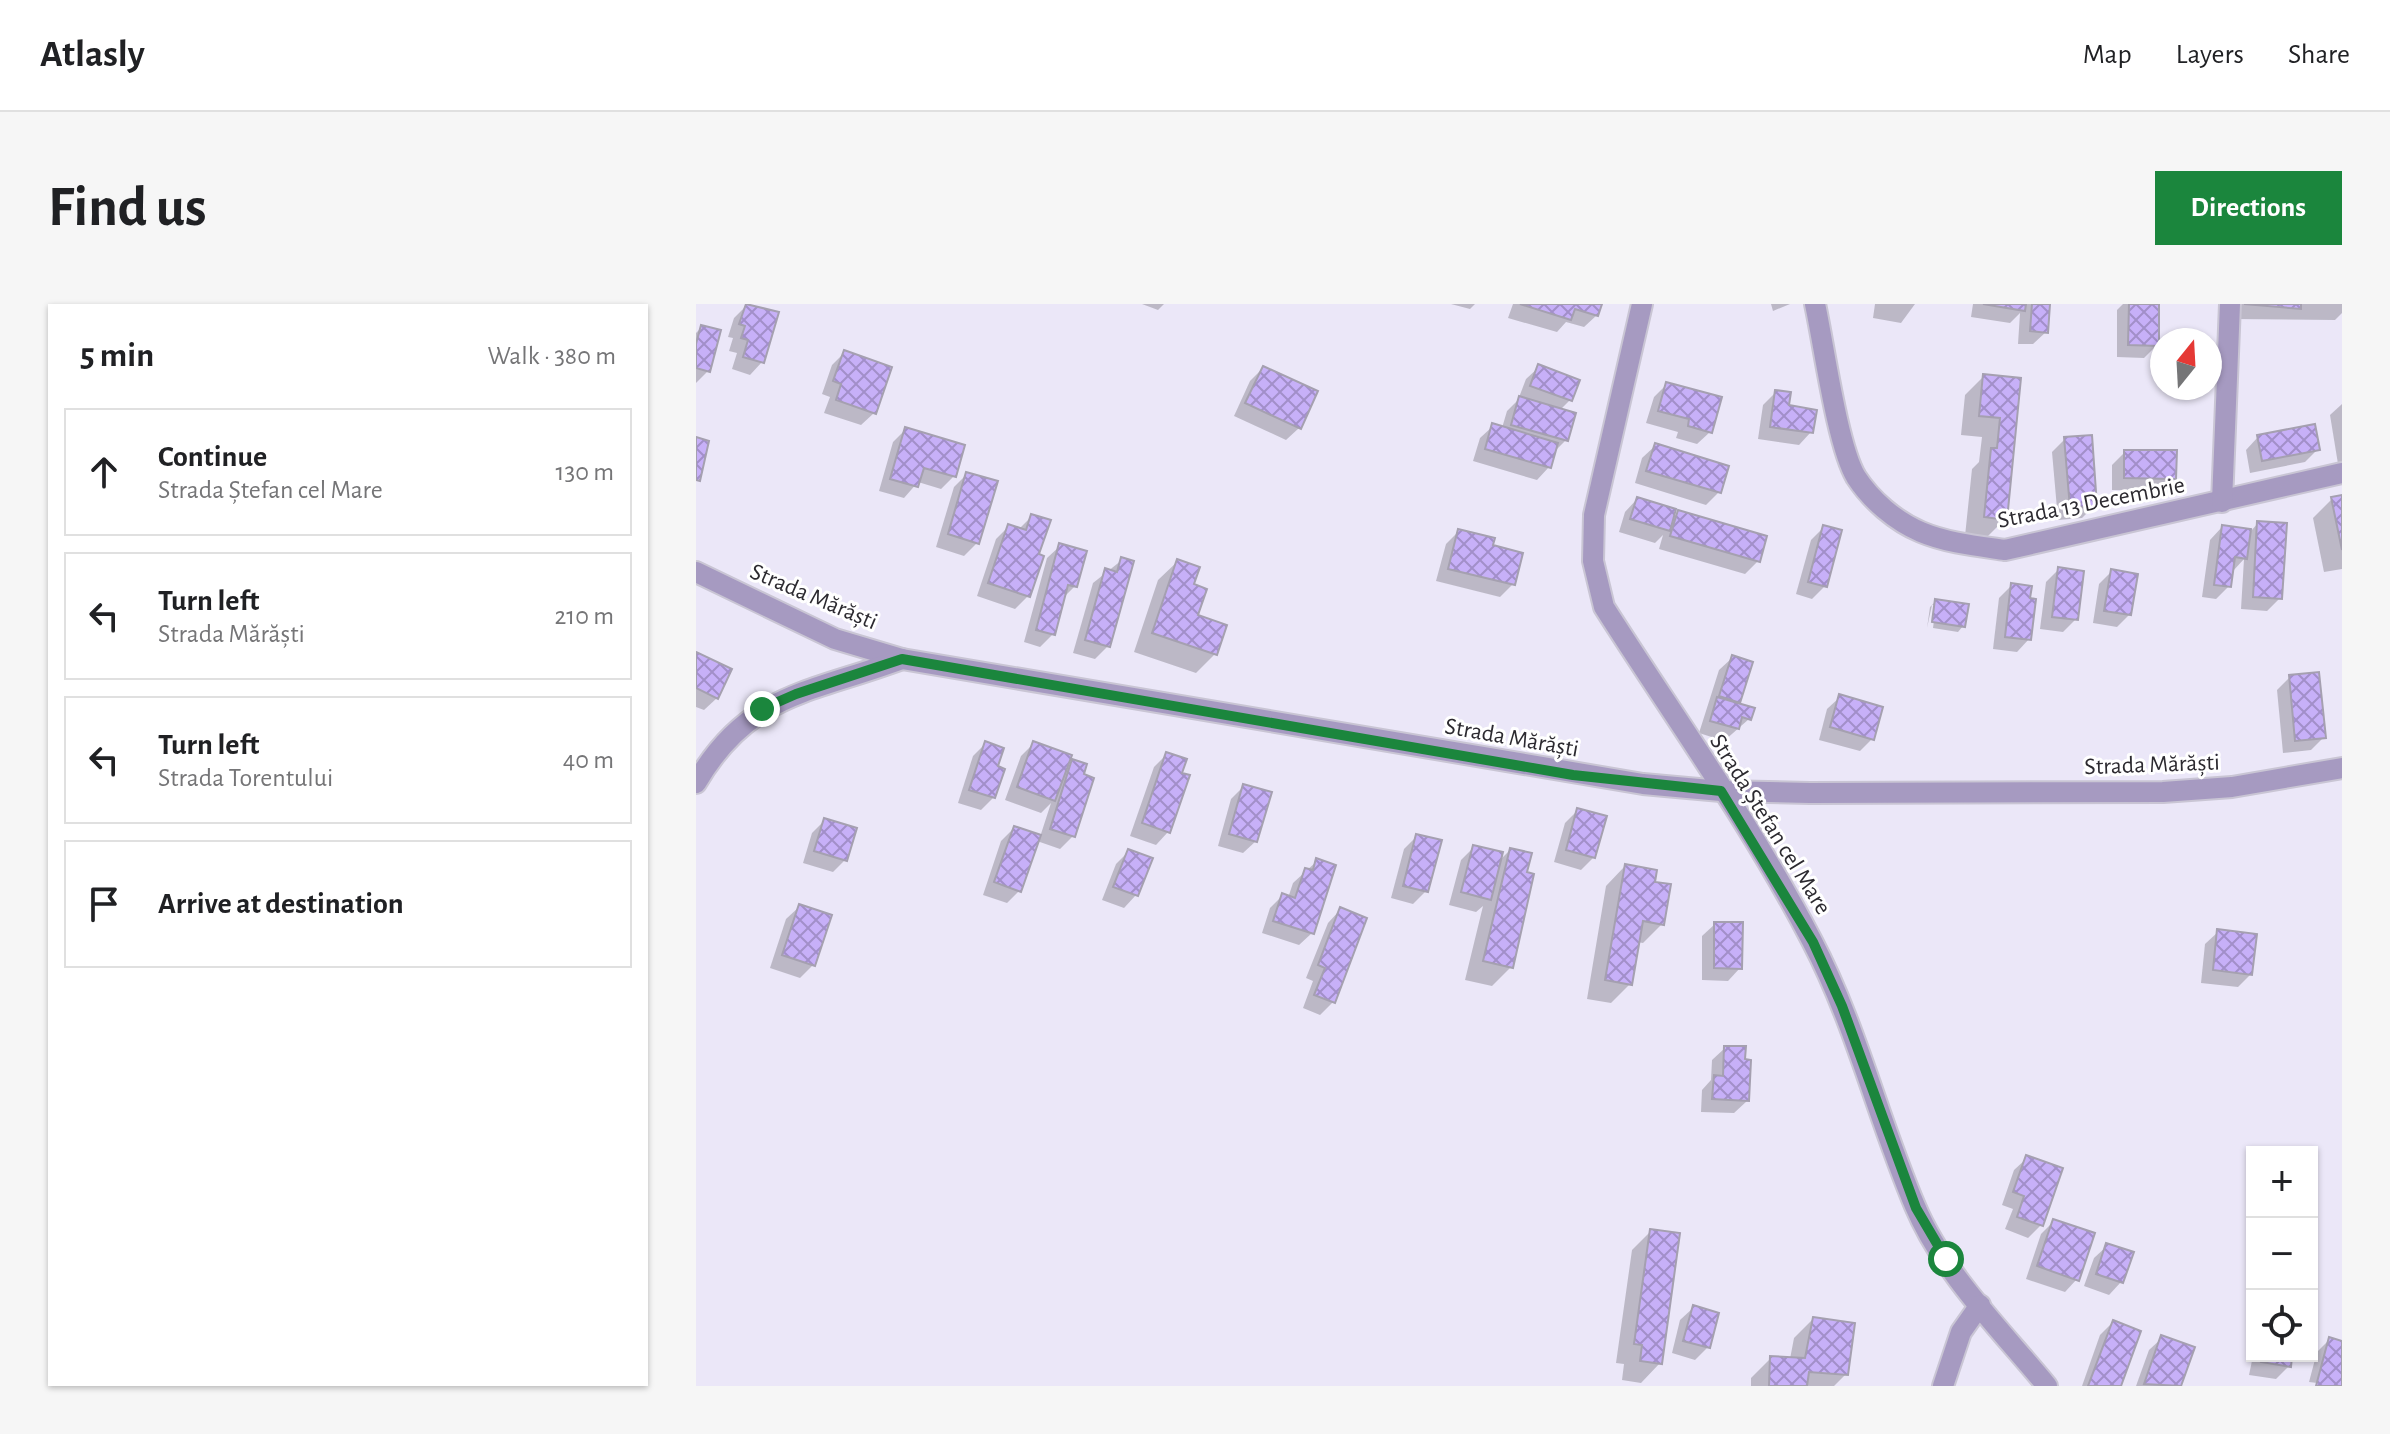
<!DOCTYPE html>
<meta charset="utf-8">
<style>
body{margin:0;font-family:"Alegreya Sans",sans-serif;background:#f6f6f6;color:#202124}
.controls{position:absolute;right:24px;bottom:24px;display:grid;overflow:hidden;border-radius:0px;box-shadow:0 2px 6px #0004}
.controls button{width:72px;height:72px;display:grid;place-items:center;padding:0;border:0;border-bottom:2px solid #e0e0e0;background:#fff;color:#202124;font:40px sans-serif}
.compass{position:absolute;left:1454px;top:24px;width:72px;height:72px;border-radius:50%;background:#fff;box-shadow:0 2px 6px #0004;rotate:18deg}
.stop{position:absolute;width:24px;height:24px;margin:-18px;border:6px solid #1b863d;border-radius:50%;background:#fff}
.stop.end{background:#1b863d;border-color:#fff;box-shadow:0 2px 8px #0008}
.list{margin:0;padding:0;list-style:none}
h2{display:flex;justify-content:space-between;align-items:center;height:104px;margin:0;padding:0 32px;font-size:34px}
h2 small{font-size:26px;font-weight:400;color:#757577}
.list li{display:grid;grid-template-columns:52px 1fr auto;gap:24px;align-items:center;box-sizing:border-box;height:128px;margin:0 16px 16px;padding:0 16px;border:2px solid #e0e0e0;border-radius:0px}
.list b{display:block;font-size:30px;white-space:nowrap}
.list p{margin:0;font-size:26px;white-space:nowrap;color:#757577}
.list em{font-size:26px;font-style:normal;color:#757577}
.icon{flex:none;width:44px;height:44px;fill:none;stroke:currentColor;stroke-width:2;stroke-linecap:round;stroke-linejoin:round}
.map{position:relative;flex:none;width:1646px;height:1082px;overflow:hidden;border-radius:0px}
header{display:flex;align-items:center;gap:48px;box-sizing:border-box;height:112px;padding:0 40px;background:#fff;border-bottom:2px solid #e0e0e0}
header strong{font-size:38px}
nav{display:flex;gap:44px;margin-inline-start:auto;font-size:28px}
.intro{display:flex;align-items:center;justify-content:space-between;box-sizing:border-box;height:192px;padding:0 48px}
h1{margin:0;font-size:56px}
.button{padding:20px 36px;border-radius:0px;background:#1b863d;color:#fff;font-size:28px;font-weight:700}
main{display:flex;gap:48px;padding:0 48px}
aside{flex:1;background:#fff;border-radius:0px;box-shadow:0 2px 6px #0004}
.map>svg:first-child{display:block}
</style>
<header>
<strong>Atlasly</strong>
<nav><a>Map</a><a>Layers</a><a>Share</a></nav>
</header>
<div class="intro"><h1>Find us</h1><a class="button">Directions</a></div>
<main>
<aside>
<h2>5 min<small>Walk · 380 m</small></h2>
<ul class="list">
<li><svg class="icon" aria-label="ahead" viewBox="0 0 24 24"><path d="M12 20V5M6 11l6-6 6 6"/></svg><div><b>Continue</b><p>Strada Ștefan cel Mare</p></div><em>130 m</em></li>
<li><svg class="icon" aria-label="left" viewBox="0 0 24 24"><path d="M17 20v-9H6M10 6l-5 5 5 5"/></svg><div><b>Turn left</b><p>Strada Mărăști</p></div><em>210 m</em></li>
<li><svg class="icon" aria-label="left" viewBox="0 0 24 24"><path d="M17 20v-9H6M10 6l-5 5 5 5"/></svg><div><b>Turn left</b><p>Strada Torentului</p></div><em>40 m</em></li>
<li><svg class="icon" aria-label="arrive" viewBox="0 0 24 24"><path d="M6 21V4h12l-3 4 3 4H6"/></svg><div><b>Arrive at destination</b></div></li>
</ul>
</aside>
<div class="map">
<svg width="1646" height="1082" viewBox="0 0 1646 1082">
<defs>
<pattern id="building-cross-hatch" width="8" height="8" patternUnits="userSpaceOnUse" patternTransform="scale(2)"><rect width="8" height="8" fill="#c7b0f8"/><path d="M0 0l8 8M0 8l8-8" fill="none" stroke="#a28fc9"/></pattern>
</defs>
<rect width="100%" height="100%" fill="#ebe7f8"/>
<g fill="#0003">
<polygon points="446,0 468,0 462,6"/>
<polygon points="755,0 779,0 774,5"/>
<polygon points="817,0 904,0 901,11 888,23 870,18 861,28 812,14"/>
<polygon points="1075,0 1094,0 1077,7"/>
<polygon points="1179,0 1219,0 1205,19 1177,14"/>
<polygon points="1277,0 1352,0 1350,28 1337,40 1322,40 1324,9 1314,19 1275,13"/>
<polygon points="1427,0 1461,0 1461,41 1448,54 1421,53 1421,6"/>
<polygon points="1537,0 1646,0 1646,9 1639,16 1536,15"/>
<polygon points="51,1 66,58 54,71 36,65 41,49 33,47 37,34 32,33 38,14"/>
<polygon points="6,23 12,67 0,79 0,29"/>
<polygon points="149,48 178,109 165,121 128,109 134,93 126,90 136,61"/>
<polygon points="843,63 874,96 864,106 870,136 857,149 853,163 841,176 777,157 784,134 797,122 806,124 811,107 822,96 830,75"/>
<polygon points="567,64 603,124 590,136 538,112 554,77"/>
<polygon points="1288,72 1323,76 1309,215 1290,234 1269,232 1276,165 1283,158 1286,133 1265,131 1269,91"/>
<polygon points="971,80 1014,128 1001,140 980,134 982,128 950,119 958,93"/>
<polygon points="1080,88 1115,128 1103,141 1062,135 1067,101"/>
<polygon points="1646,100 1646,159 1642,160 1634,111"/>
<polygon points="209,126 258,172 245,185 222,178 208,194 183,187 197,138"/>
<polygon points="1562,133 1622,145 1609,158 1554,169 1550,146"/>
<polygon points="1369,135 1399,201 1386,214 1362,216 1356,148"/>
<polygon points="959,142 1023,188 1010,201 939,179 946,154"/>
<polygon points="1429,148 1478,174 1466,187 1416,186 1416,161"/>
<polygon points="271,170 281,239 268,252 240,243 258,183"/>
<polygon points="1646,193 1646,265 1628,268 1617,214 1636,195"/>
<polygon points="941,195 975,216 982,208 1069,234 1062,257 1049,270 963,245 967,231 959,239 923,228 929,208"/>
<polygon points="336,212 341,251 332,292 319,305 281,292 300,235 313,222 322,226"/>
<polygon points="1562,219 1584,294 1571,307 1545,305 1548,255 1537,267 1533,282 1520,295 1506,293 1514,236 1526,223 1555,227"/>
<polygon points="1128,223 1129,282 1116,295 1100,290 1115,236"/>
<polygon points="763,227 794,243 817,280 804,293 740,277 750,240"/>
<polygon points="364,242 379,282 366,295 357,330 344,343 328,338 351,254"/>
<polygon points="426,256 412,342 399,355 377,349 397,279"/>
<polygon points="482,257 496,282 500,312 519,350 500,369 438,348 462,276"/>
<polygon points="1363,265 1380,315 1367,328 1344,325 1350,278"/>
<polygon points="1415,268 1434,310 1421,323 1397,319 1403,280"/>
<polygon points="1316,281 1333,335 1321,348 1297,345 1303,294"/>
<polygon points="1240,297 1267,322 1262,328 1237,324 1240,301 1236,301 1231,324 1234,303"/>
<polygon points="0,351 21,394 8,406 0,403"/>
<polygon points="1036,354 1054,359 1041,401 1053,415 1028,437 1003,429 1023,366"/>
<polygon points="1594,373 1628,433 1615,446 1587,449 1581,386"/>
<polygon points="1144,393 1176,435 1164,447 1123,436 1131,405"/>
<polygon points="338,439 368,467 377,457 377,532 364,545 341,537 323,587 311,599 287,591 305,537 318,524 344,533 355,499 345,509 309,496 325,452"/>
<polygon points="289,440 300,464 298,493 285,506 262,499 277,452"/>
<polygon points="471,450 472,528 460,541 434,532 458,463"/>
<polygon points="548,482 560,537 547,549 522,542 535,495"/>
<polygon points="882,506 898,553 885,566 858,558 869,519"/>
<polygon points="129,516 149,556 137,568 107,559 116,529"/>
<polygon points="721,532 730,587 717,600 695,594 708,545"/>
<polygon points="778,543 802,558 814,546 815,663 796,682 769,676 787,602 780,608 753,601 765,556"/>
<polygon points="433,547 440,591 428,604 406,596 420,560"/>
<polygon points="621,557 616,629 603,641 566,629 574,604 586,592 592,594 597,579"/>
<polygon points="929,562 957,579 966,620 947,639 941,638 934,680 915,699 891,695 910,582"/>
<polygon points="103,603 133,612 117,661 104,674 74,664 90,615"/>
<polygon points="644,606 637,698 624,711 607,704 617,677 610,674 632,619"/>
<polygon points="1019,620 1044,664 1032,677 1006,676 1006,632"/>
<polygon points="1522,628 1555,670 1542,683 1505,679 1509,640"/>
<polygon points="1029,744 1051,797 1038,809 1005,808 1006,786 1015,776 1016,756"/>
<polygon points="1331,854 1345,921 1332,934 1309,925 1317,905 1306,901 1318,866"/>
<polygon points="1358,917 1381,975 1369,988 1330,975 1345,930"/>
<polygon points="955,927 964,1059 945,1079 926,1076 928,1060 920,1059 936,946"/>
<polygon points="1411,942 1425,978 1413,991 1388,982 1398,954"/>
<polygon points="997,1004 1012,1043 999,1056 976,1049 984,1016"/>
<polygon points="1117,1015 1150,1070 1138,1082 1055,1082 1055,1074 1075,1054 1094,1055 1098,1034"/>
<polygon points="1417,1018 1422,1082 1386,1082 1404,1031"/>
<polygon points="1466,1034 1496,1045 1483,1082 1440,1082 1453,1046"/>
<polygon points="1634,1035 1646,1039 1646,1082 1613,1078 1621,1048"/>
<polygon points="1557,1052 1594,1052 1593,1062 1580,1075 1553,1071"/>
</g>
<g fill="url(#building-cross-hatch)" stroke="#a5a0b0" stroke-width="2">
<polygon points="50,0 83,8 68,59 47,53 52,36 45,34 49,22 43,20"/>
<polygon points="824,0 906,0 902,12 879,5 875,16"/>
<polygon points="1287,0 1330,0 1329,7"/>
<polygon points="1336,0 1354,0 1352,29 1334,27"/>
<polygon points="1433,0 1463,0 1463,42 1432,41"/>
<polygon points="1548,0 1605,0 1605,5"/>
<polygon points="5,21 25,26 14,68 0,64 0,40"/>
<polygon points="148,46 196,63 180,110 140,96 145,80 137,77"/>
<polygon points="842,60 884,76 876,97 834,82"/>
<polygon points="567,62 622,87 605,125 549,99"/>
<polygon points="1287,70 1325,74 1311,216 1288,213 1295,144 1301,144 1304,114 1283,112"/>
<polygon points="970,78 1026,93 1016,129 992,122 993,115 962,107"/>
<polygon points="1079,86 1095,88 1093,101 1121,106 1117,129 1074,123"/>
<polygon points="823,92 880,109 872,137 815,121"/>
<polygon points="796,119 862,139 855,164 789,145"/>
<polygon points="1619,120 1624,146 1566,157 1561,131"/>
<polygon points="209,123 269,141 260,173 228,164 222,183 194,175"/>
<polygon points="1396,131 1401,202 1374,204 1368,133"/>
<polygon points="0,133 13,137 4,177 0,176"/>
<polygon points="959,139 1033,162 1025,189 950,167"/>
<polygon points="1428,146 1481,146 1480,175 1428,174"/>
<polygon points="270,168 302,177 283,240 252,230"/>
<polygon points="1646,191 1646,246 1635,193"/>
<polygon points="941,193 980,205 974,227 934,215"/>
<polygon points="982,206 1071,232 1064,258 974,232"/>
<polygon points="335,210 355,216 343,250 348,252 334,293 292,279 312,220 330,226"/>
<polygon points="1561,217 1591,219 1586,295 1557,293"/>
<polygon points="1127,221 1146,226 1131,283 1112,278"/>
<polygon points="1526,221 1555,225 1551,255 1539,253 1535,283 1518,281"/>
<polygon points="762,225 799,234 797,241 827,249 819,281 752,265"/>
<polygon points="363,239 391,247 381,283 372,281 359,331 340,326"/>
<polygon points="425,253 438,257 414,343 389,336 409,264 421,268"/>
<polygon points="481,255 504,263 498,280 511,285 502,311 531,321 521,351 456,329"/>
<polygon points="1362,263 1388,267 1382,316 1356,313"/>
<polygon points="1415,265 1442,270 1435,311 1408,307"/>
<polygon points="1315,279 1336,282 1334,294 1340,295 1335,336 1309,333"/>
<polygon points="1239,295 1273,300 1269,323 1236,318"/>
<polygon points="0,348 36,365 22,395 0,384"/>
<polygon points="1036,351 1057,358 1044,399 1023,392"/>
<polygon points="1623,368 1630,434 1599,437 1593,371"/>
<polygon points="1143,390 1187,403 1178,436 1134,423"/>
<polygon points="1021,393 1059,404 1055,416 1046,413 1043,425 1014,417"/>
<polygon points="289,437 308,444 302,462 309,465 299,494 273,486"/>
<polygon points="337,437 376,451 359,497 321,483"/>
<polygon points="470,448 491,455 486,469 494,471 474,529 446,519"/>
<polygon points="376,455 391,460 388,470 398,474 379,533 354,525"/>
<polygon points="547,480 576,488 561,538 533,530"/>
<polygon points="881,504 911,512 899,554 870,546"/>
<polygon points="128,514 161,524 151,557 118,547"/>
<polygon points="318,522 345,531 325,588 298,578"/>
<polygon points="720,530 746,536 732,588 707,582"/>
<polygon points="777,541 807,548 795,596 765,588"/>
<polygon points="814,544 836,549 831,568 838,570 817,664 787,657"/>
<polygon points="432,545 457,554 442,592 417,583"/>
<polygon points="620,554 640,561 618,630 577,617 586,589 599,594 609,564 617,566"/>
<polygon points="929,560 961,566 959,578 975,580 968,621 947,617 936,681 909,676"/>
<polygon points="103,600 136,611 119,662 86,651"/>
<polygon points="644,603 671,614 639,699 618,691 629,664 622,661"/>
<polygon points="1018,618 1047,618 1046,665 1018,664"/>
<polygon points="1521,625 1561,630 1556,671 1517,666"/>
<polygon points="1028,742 1050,742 1049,755 1055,756 1053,797 1016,795 1018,771 1027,772"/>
<polygon points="1330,851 1367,864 1347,922 1321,913 1328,892 1317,888"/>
<polygon points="1357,915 1399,929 1383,977 1341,962"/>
<polygon points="954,925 984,929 966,1060 944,1057 946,1041 938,1040"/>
<polygon points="1410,939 1438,948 1427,979 1400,970"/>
<polygon points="997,1001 1023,1009 1014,1044 987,1037"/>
<polygon points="1117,1013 1159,1019 1152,1071 1113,1068 1111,1082 1073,1082 1074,1052 1109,1054"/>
<polygon points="1417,1016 1445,1027 1425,1082 1392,1082"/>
<polygon points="1465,1031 1499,1043 1485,1082 1448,1080"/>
<polygon points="1633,1033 1646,1037 1646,1082 1620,1082"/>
<polygon points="1566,1052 1596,1052 1595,1063 1565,1058"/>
</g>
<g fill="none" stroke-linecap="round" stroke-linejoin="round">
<g stroke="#c9c5d4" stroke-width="24">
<g id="minor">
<path d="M946,0l-48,211 -1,46 11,46c70,110 148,218 208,334 44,84 66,178 103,265 28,67 86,124 132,180"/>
<path d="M1119,0c9,41 22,141 41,173 15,23 39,44 65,55 26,11 56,14 84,18l337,-77"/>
<polyline points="1526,198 1534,0"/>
<polyline points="0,268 139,335 206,355 947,480 1025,487 1114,489 1467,488 1536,483 1646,464"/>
<path d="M0,479c53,-91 116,-90 206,-124"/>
<polyline points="1247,1082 1265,1028 1284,1001"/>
</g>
</g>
<use href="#minor" stroke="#a69ac1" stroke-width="20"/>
</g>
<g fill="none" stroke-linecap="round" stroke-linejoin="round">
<polyline stroke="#1b863d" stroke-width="10" points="66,405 100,390 206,355 877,471 1025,487 1117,638 1146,702 1220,904 1250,955"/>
</g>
<g text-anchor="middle" stroke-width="6" stroke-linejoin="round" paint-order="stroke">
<g font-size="24" fill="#2c2a30" stroke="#fff">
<text transform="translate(1395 198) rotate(-11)" y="8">Strada 13 Decembrie</text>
<text transform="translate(118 292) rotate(23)" y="8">Strada Mărăști</text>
<text transform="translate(816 433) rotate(10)" y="8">Strada Mărăști</text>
<text transform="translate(1456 460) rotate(-2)" y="8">Strada Mărăști</text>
<text transform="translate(1075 520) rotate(58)" y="8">Strada Ștefan cel Mare</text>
</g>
</g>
</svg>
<div class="controls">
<button>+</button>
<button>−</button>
<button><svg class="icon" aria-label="locate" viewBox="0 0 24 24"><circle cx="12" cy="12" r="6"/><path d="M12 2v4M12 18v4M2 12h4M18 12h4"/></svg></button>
</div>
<svg class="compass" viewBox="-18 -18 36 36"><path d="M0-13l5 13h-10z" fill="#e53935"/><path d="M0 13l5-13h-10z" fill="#757577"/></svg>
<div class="stop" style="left:1250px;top:955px"></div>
<div class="stop end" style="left:66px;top:405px"></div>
</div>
</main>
